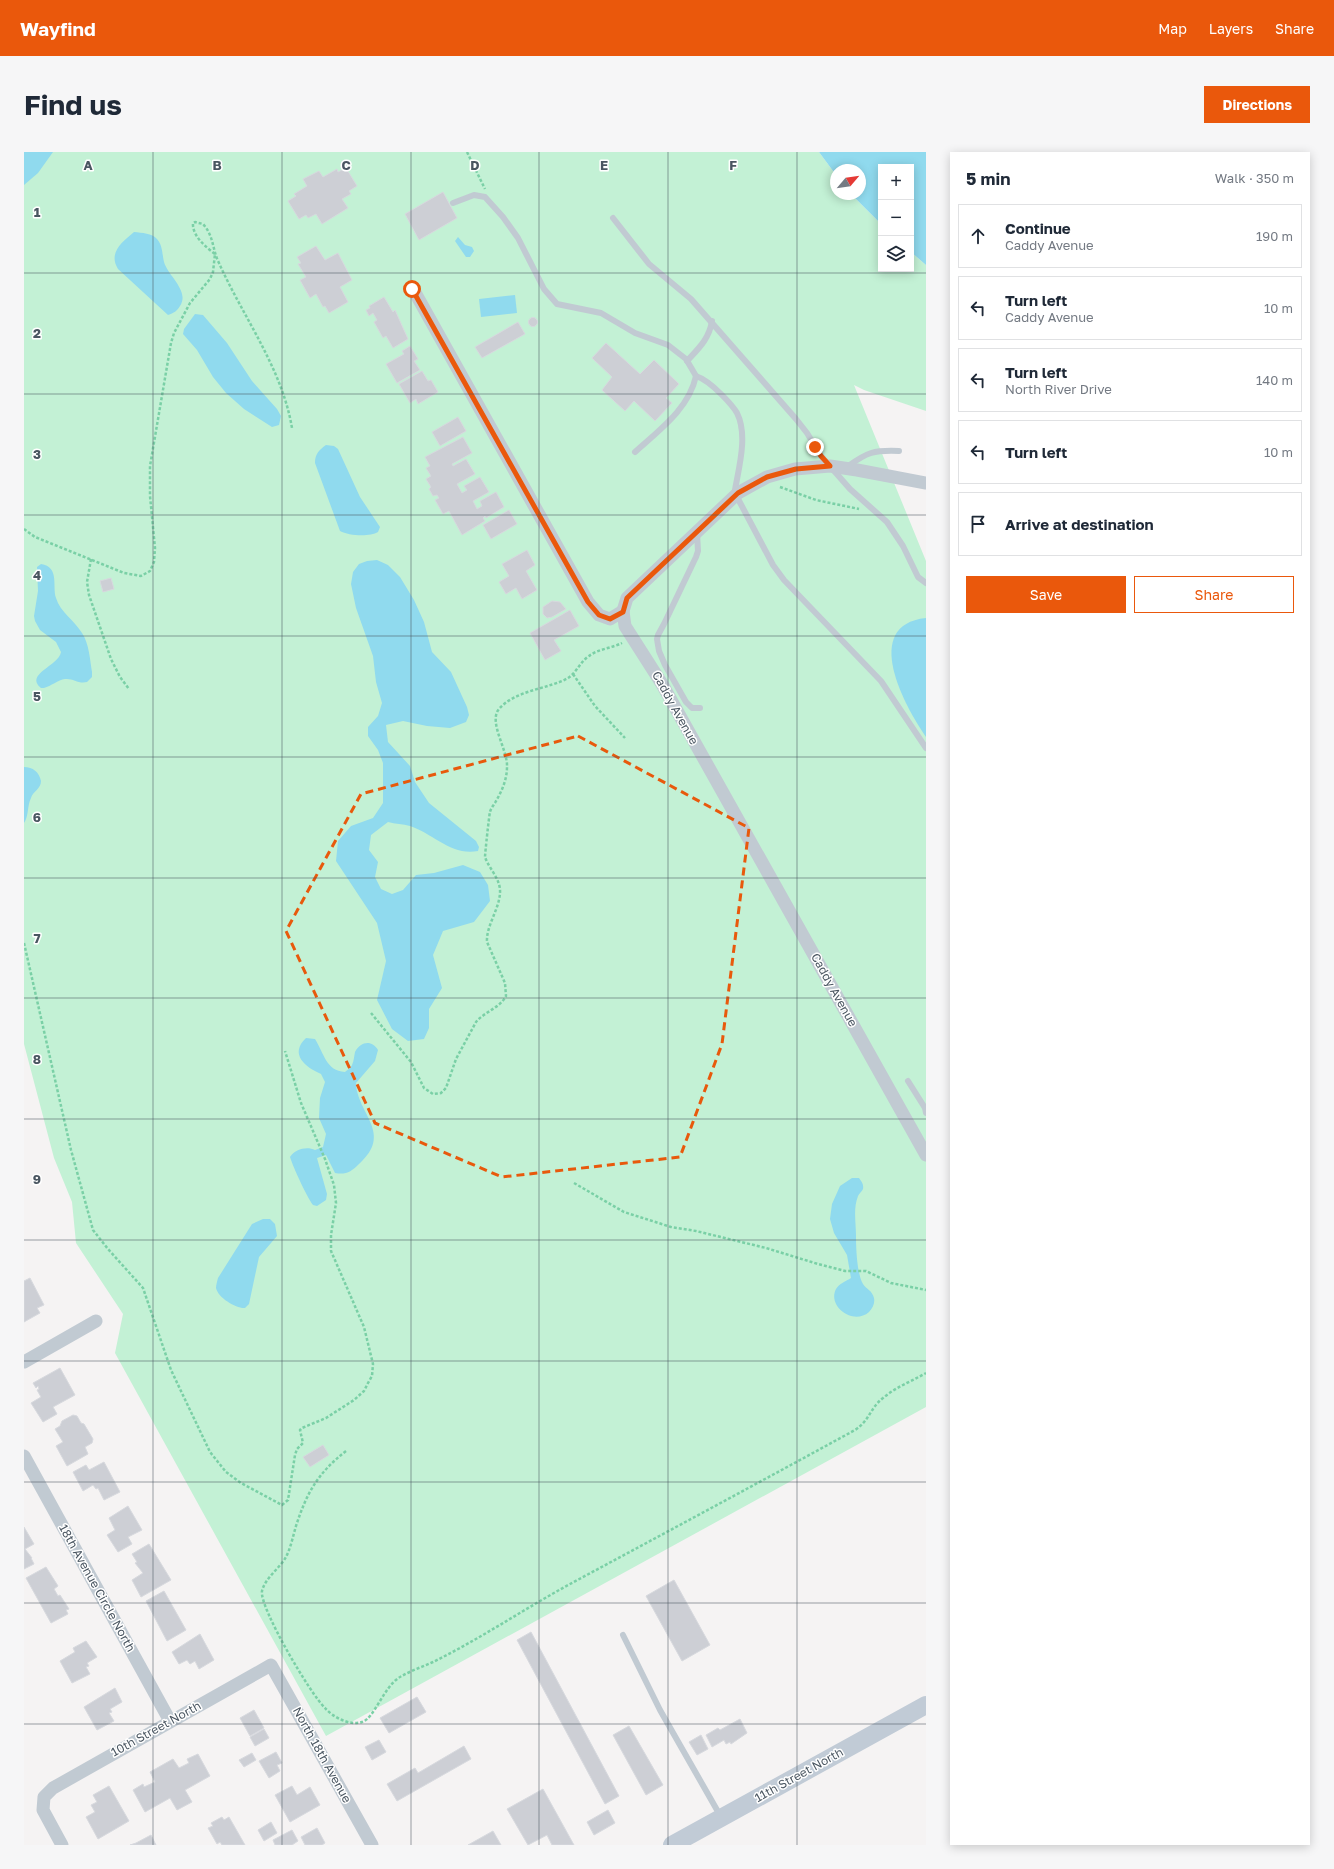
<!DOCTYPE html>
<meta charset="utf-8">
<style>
body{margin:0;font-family:"Golos Text",sans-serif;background:#f6f6f7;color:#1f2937}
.controls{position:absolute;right:12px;top:12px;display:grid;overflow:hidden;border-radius:0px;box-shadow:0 2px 10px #0003}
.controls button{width:36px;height:36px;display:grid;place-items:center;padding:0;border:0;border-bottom:1px solid #e0e1e3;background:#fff;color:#1f2937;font:20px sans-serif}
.compass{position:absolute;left:806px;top:12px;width:36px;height:36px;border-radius:50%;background:#fff;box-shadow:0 2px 10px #0003;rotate:61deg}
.stop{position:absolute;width:12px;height:12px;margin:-9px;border:3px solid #ea580c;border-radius:50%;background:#fff}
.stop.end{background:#ea580c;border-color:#fff;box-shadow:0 1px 4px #0008}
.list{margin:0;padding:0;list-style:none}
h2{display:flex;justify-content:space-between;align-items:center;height:52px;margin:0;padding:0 16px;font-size:17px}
h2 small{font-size:13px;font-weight:400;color:#747a83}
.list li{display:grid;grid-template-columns:26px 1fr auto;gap:12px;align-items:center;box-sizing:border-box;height:64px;margin:0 8px 8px;padding:0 8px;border:1px solid #e0e1e3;border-radius:0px}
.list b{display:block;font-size:15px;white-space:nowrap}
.list p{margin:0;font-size:13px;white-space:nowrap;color:#747a83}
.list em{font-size:13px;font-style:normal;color:#747a83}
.actions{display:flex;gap:8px;padding:12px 16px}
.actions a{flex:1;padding:9px 0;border:1px solid #ea580c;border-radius:0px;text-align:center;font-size:14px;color:#ea580c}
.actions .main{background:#ea580c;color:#fff}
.icon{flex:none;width:22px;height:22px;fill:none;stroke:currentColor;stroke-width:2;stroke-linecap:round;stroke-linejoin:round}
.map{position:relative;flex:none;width:902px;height:1693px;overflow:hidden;border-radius:0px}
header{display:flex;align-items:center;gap:24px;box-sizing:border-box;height:56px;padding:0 20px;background:#ea580c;color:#fff}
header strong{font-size:19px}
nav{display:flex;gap:22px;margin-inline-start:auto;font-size:14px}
.intro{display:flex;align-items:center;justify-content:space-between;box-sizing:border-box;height:96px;padding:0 24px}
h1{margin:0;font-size:28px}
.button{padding:10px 18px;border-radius:0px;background:#ea580c;color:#fff;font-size:14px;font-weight:700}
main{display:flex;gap:24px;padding:0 24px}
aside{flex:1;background:#fff;border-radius:0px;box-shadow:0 2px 10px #0003}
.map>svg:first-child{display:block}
</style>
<header>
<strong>Wayfind</strong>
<nav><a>Map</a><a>Layers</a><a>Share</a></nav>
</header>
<div class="intro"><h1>Find us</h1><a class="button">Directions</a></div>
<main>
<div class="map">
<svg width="902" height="1693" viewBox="0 0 902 1693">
<rect width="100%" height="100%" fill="#f5f3f3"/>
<polygon fill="#c3f1d5" points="0,0 795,0 812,23 812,42 827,42 857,72 857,117 887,117 887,100 902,113 902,259 840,238 830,233 902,409 902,1255 302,1584 91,1201 99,1162 52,1091 48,1050 30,1006 0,892"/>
<g fill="#90daee">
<polygon points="0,0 29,0 14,21 0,33"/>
<polygon points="795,0 902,0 902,113 887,100 887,15 857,15 857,72 827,42 836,42 836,18 812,18 812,23"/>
<path d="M110,80c8,1 18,1 23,7 6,7 5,15 7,23 4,14 26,29 16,44 -3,5 -6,7 -12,9l-50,-46c-10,-16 4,-27 16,-37z"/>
<polygon points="434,85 441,93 448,95 450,99 446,105 442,105 431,89"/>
<polygon points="491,143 493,161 457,165 455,147"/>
<polygon points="171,162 179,163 203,191 228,229 253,257 257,264 255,273 248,275 220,257 202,241 189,225 173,198 159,182 160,177"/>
<path d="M302,293l8,1 4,3 22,48 20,30 -2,5c-8,5 -29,4 -38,-1l-25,-68c0,-9 4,-13 11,-18z"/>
<path d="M353,408l11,5 12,12 14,23 10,22 8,30 19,20 16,35 2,8 -3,7 -16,6 -23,-2 -24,-5 -17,4 2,17 22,24 5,16 14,21 47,38 3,6 -1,4c-27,5 -44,-17 -68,-25 -7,-2 -15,-2 -22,-4l-17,13 -2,15 9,12 -3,15 6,12 11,5 11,-4 13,-15 18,-2 29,-8 17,7 8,13 2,16 -16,21 -31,9 -10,24 9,33 -13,21v19l-5,11 -16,2 -16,-12 -15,-29 9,-39 -9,-38 -41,-62 2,-20 13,-15 22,-8 10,-15v-40l-5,-13 -10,-14v-9l10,-11 4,-13 -6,-21 -3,-26 -17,-48 -5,-24 2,-12 6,-8 8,-3z"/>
<path d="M17,412c19,3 11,22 15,34 4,14 19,23 26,35 7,10 8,27 10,39v5l-5,5c-9,2 -14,-4 -22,-3 -7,1 -14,7 -21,9h-3c-17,-14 18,-22 20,-36l-5,-10 -16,-12 -5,-9 -1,-5 4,-25 -1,-24z"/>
<path d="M902,466v119c-21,-30 -66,-112 0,-119z"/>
<path d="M0,615c9,0 15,5 17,14 0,8 -8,10 -10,17 -4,8 -2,18 -7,25z"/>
<path d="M282,886l9,1c9,14 11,32 30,33 2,-2 6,-4 7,-7 2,-4 2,-9 3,-13 6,-11 17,-12 23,-2l-3,11 -19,22c1,31 38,50 3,81 -8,8 -13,11 -24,9l-9,-18 -9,3 10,36 -1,6 -9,6 -4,-1c-6,-8 -20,-38 -23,-48 5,-8 17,-11 25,-7l8,-3 3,-13 -7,-16 1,-20 5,-16 -4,-8c-16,-7 -32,-20 -15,-36z"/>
<path d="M828,1026h7c2,3 5,6 4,11 -1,2 -4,5 -5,7 -5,13 -2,26 -2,40 0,12 1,38 7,48 3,5 9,6 11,14 1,5 -1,10 -5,14 -16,14 -42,-6 -33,-23 3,-5 10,-8 15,-11l-4,-23 -13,-22 -4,-14 2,-15 8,-18z"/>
<path d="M239,1067h7l5,5 2,12 -18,21 -10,47 -4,4c-8,1 -27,-10 -29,-20 0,-3 1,-6 2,-10l34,-54z"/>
</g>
<g fill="#cdcfd5" stroke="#d7d9de">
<polygon points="322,16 333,34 325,39 327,42 318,47 324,56 298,72 292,62 284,66 282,63 275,67 264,49 272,44 270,42 283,34 279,27 295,19 299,25 313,17 314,20"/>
<polygon points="419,40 433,66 395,88 381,62"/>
<polygon points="292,94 301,108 314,101 328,128 316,135 324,150 305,161 301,154 299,155 292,142 286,146 276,128 282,125 274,112 277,111 273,105"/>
<polygon points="360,145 369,160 371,158 384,187 369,196 362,184 359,186 350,170 353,168 349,161 345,164 342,158 346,156 345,154"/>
<circle cx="509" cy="170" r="4.5"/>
<polygon points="494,170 501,182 458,206 451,195"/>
<polygon points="582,191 616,222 630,208 655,232 642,246 648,251 631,269 610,249 601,259 578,238 588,225 568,206"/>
<polygon points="386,194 394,207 390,209 396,218 373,231 362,212 380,202 378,199"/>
<polygon points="398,219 404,229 407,228 414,240 394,252 392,247 386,251 375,232"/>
<polygon points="434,265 442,279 416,294 408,280"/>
<polygon points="439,285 448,301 428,312 429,314 442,307 451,322 433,332 438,341 443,338 440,334 456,325 465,340 449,349 453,357 458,354 456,349 472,340 480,355 462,366 461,364 459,366 461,369 438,383 425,359 419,362 411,348 415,346 413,343 409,344 405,337 407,335 402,327 407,324 402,316 406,314 401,305"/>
<polygon points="485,358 493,372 467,387 459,373"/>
<polygon points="503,398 511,413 502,419 513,438 498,447 492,436 482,442 475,430 485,424 478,412"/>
<polygon points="87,426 90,437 79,440 76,429"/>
<polygon points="528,449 536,450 542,457 528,465 523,466 519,462 519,455"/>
<polygon points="546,458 555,474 530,488 537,499 521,508 506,481"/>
<polygon points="6,1126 20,1153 13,1156 16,1161 0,1170 0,1129"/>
<polygon points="36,1216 51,1243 29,1255 33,1262 19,1270 7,1251 17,1245 13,1238 15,1237 14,1234 12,1236 9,1231"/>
<polygon points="49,1263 53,1264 57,1271 60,1272 69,1287 68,1291 61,1295 64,1302 43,1314 32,1294 39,1290 31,1277 36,1274 38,1269"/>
<polygon points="299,1293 305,1303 286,1315 279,1305"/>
<polygon points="80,1310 96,1340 80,1348 74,1336 72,1337 69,1333 59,1339 49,1320 62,1313 65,1318"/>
<polygon points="104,1354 118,1378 104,1385 108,1392 94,1400 83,1383 91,1378 85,1366"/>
<polygon points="0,1375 10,1392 1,1397 8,1406 7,1406 10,1412 0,1417"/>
<polygon points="125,1392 147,1428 117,1445 108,1428 119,1421 111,1411 113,1410 108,1402"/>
<polygon points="22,1415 34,1434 30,1437 34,1444 36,1443 45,1457 42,1458 44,1462 27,1471 2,1426"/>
<polygon points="650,1428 686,1493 658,1509 622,1444"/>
<polygon points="140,1439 162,1478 143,1489 122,1449"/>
<polygon points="507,1480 595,1644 581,1652 493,1488"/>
<polygon points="176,1482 190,1508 175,1517 171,1509 166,1512 163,1508 155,1512 148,1500"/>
<polygon points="62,1489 73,1505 63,1511 65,1514 62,1515 66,1522 48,1531 36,1509 51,1500 49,1496"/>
<polygon points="91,1536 98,1550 86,1557 88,1560 85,1561 90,1569 73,1578 60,1555"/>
<polygon points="393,1545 402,1560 365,1581 356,1566"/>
<polygon points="230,1558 240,1576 226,1584 216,1566"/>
<polygon points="716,1567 723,1581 707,1592 706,1590 702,1592 700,1588 688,1595 682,1583 694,1576 696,1578"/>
<polygon points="605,1574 639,1633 622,1643 589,1583"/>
<polygon points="240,1577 245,1586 231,1594 226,1585"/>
<polygon points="677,1583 684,1597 673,1603 665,1590"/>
<polygon points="355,1588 362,1600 348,1608 341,1595"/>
<polygon points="440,1594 447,1607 373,1649 363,1632 391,1616 394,1621"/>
<polygon points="252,1600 258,1611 253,1613 256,1619 245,1626 235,1609"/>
<polygon points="228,1601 232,1608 220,1615 215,1608"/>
<polygon points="174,1602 186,1624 161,1638 168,1650 153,1658 146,1646 121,1660 109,1638 119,1632 120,1635 131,1630 126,1620 149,1607 155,1616 165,1611 163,1607"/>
<polygon points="85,1634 105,1669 74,1687 62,1665 71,1660 67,1653 73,1650 69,1643"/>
<polygon points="268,1634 273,1643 286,1635 296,1653 266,1670 251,1643"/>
<polygon points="519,1637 550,1693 528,1693 523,1683 504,1693 483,1657"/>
<polygon points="584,1658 591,1671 570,1683 563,1670"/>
<polygon points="198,1665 200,1668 205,1665 221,1693 198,1693 196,1690 193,1692 184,1676 189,1674 187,1671"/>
<polygon points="247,1670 253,1681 240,1689 234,1678"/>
<polygon points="293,1676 301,1691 298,1693 281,1693 277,1685"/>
<polygon points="268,1678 274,1689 268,1693 251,1693 249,1688"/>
<polygon points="469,1679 477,1693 444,1693"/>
<polygon points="127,1683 132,1693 106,1693 112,1691"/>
</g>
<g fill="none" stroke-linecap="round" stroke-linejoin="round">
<g stroke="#7ad0a6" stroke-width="2.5" stroke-dasharray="3 2" stroke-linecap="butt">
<polyline points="443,0 461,37"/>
<polyline points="756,335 792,348 835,357"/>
<path d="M0,377l11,8 89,36 17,3 9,-5 4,-9 1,-14 -5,-52v-30l21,-123 3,-10 16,-30 20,-24 3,-7 2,-18c-9,-7 -23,-18 -22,-31l2,-1 8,2c11,12 9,25 16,39 24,54 63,105 73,165"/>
<polyline points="67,407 63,430 65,443 87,507 96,525 105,537"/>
<polyline points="549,522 571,554 601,586"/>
<polyline points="0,791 47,998 69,1078 84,1097 119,1136 147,1218 186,1300 202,1320 217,1331 258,1353 264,1348 271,1303 273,1297 279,1291 276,1278 278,1276 302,1266 330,1248 340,1239 344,1231 348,1224 349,1212 340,1175 307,1099 307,1083 312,1051 310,1033 301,1007 277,951 261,899"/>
<path d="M347,861l40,49 13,26 9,6 8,-1 5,-5 10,-29 20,-37c8,-10 24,-14 30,-26l-1,-13 -18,-41c-1,-16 12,-32 13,-49 1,-14 -11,-24 -15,-36 0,-3 4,-41 5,-45 1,-4 4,-7 6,-11 6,-10 11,-22 11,-34 1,-17 -19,-45 -8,-58 16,-19 50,-20 69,-31 9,-6 12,-16 21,-22 9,-7 23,-8 33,-13"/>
<polyline points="550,1031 600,1060 647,1075 672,1079 742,1096 794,1112 821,1119 842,1119 867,1131 902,1138"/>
<path d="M322,1299c-28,22 -39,41 -50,75 -3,10 -5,21 -10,31 -6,11 -21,21 -24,34 -3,16 49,104 63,117 8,9 24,18 37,14 12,-3 22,-36 38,-45 10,-6 22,-10 33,-15 47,-23 91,-53 137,-78 95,-51 190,-102 285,-154 15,-10 15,-22 28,-32 13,-11 29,-17 43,-25"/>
</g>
<g stroke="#c1cad2" stroke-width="6">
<path d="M429,51l21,-8 11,2 18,20 15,21 26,51 13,15 44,9 34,20 33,12 18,14 10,17c9,3 18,11 25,18 6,6 12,12 16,19 11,22 2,54 -2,77l1,5 37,70 11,15 97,101 45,67"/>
<polyline points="589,66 625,112 667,147 772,267 783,281 797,304 826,337 863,370 879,394 894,425 902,431"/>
<path d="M663,209c12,-13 22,-22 25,-40"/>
<path d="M611,300c23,-21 54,-43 61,-76"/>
<path d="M823,315c20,-15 27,-17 52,-16"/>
<polyline points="673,381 674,399 672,405 640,472 634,483 633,487 635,499 641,513 662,550 668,556 676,556"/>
<polyline points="884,929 901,956 902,961"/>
<polyline points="599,1483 636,1558 697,1665"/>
</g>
<g stroke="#c1cad2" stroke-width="13">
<polyline points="389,137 564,450 575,463 586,467 599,459"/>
<polyline points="902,331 833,318 806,314 771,317 743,325 714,341 603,446 599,459 601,474 638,532 902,1003"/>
<polyline points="0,1210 72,1169"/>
<polyline points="0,1304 146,1569"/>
<polyline points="38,1693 19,1658 20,1645 29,1636 247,1513 348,1693"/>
</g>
<polyline stroke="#c1cbd6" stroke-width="18" points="648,1693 902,1553"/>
</g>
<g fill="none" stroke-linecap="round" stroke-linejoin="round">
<polyline stroke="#ea580c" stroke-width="5" points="388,137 564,450 575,463 586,467 599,460 603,446 714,341 743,325 772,317 806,314 797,304 791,295"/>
</g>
<path fill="none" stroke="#e8590c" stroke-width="3" stroke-dasharray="8 5" stroke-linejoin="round" d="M554,584l171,92 -27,216 -42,113 -178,20 -127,-54 -89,-192 75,-137z"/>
<path fill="none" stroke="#4a5661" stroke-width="1" stroke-opacity="0.55" d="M129,0v1693M258,0v1693M387,0v1693M515,0v1693M644,0v1693M773,0v1693M0,121h902M0,242h902M0,363h902M0,484h902M0,605h902M0,726h902M0,846h902M0,967h902M0,1088h902M0,1209h902M0,1330h902M0,1451h902M0,1572h902"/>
<g text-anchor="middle" stroke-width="3" stroke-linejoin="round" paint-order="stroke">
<g font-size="12" fill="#4a5661" stroke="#fff">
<text transform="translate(651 556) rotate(61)" y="4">Caddy Avenue</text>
<text transform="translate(810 838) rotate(61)" y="4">Caddy Avenue</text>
<text transform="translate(73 1436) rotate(61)" y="4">18th Avenue Circle North</text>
<text transform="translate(132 1577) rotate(-29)" y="4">10th Street North</text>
<text transform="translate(298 1603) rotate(61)" y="4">North 18th Avenue</text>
<text transform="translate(775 1623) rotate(-29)" y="4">11th Street North</text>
</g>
</g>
<g font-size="13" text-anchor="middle" font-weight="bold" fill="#4a5661" stroke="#fff" stroke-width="3" stroke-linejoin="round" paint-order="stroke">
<text x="64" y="18">A</text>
<text x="193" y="18">B</text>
<text x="322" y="18">C</text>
<text x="451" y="18">D</text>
<text x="580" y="18">E</text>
<text x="709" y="18">F</text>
<text x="13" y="65">1</text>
<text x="13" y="186">2</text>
<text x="13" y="307">3</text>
<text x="13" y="428">4</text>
<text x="13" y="549">5</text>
<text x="13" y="670">6</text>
<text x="13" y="791">7</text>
<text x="13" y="912">8</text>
<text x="13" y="1032">9</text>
</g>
</svg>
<div class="controls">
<button>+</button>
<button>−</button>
<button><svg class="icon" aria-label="layers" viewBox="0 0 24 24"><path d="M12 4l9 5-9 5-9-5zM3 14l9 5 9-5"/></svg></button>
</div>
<svg class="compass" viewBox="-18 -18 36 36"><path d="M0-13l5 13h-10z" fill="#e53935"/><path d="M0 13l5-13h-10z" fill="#747a83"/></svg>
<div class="stop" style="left:388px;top:137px"></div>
<div class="stop end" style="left:791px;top:295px"></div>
</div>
<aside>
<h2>5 min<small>Walk · 350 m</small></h2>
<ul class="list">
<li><svg class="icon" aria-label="ahead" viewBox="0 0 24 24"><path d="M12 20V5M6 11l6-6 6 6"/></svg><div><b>Continue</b><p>Caddy Avenue</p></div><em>190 m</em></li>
<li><svg class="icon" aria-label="left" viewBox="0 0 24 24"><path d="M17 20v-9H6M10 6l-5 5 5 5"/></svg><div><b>Turn left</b><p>Caddy Avenue</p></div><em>10 m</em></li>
<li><svg class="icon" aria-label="left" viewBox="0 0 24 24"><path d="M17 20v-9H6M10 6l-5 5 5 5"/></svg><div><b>Turn left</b><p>North River Drive</p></div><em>140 m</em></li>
<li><svg class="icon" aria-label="left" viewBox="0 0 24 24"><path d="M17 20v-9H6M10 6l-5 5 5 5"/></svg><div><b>Turn left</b></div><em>10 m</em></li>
<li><svg class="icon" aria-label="arrive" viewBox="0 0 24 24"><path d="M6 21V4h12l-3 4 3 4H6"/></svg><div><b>Arrive at destination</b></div></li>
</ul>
<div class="actions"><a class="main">Save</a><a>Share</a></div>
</aside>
</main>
